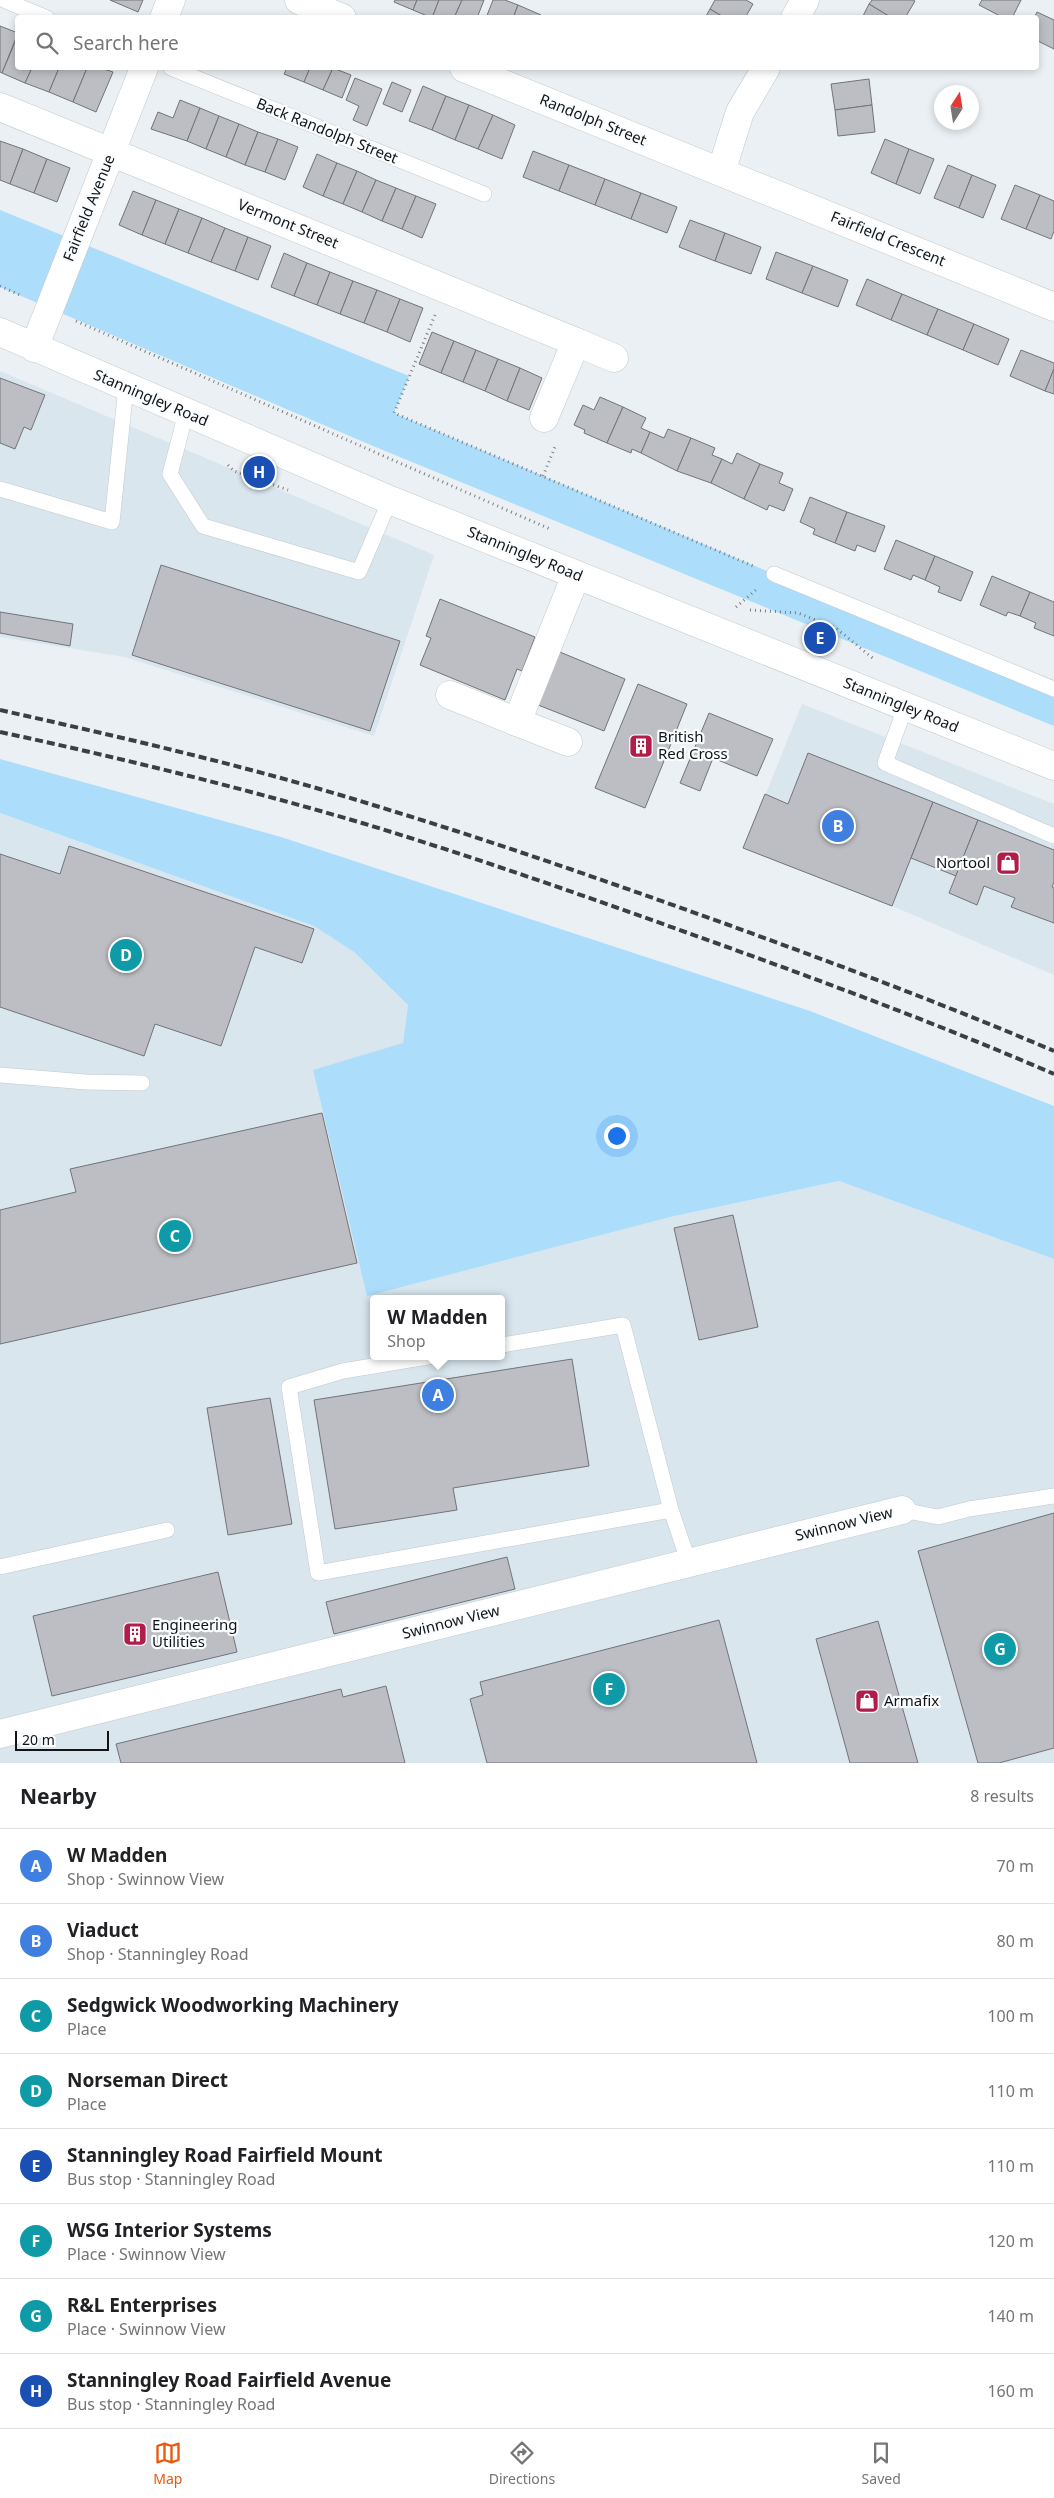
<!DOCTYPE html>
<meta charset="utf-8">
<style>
body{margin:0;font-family:"Noto Sans",sans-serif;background:#f2f2f2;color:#202124}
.compass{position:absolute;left:934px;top:85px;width:45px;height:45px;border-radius:50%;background:#fff;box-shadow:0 2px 8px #0003;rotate:12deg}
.scale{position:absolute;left:15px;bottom:12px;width:94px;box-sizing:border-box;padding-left:5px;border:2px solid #131416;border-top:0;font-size:14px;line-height:18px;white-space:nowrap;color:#131416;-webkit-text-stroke:4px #fafdff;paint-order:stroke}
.you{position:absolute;left:616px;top:1135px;width:18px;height:18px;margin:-12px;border:4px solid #fff;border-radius:50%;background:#1a73e8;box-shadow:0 0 0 8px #1a73e833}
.badge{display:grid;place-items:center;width:32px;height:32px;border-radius:50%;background:#ea580c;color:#fff;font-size:16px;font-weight:700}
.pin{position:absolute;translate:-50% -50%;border:2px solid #fff;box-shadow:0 1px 5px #0006}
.popup{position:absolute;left:370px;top:1295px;width:135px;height:65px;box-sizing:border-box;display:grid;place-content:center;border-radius:5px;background:#fff;filter:drop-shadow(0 1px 4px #0005);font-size:16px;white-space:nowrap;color:#757577}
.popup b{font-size:19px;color:#202124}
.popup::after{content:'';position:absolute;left:50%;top:100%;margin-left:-10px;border:10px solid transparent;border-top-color:#fff}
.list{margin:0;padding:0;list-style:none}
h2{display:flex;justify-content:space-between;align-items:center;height:65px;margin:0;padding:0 20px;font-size:21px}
h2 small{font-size:16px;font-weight:400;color:#757577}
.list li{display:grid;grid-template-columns:32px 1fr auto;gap:15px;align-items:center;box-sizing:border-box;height:75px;padding:0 20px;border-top:1px solid #e0e0e0}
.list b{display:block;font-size:19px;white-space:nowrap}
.list p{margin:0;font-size:16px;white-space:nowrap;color:#757577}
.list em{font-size:16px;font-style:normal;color:#757577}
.icon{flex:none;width:28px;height:28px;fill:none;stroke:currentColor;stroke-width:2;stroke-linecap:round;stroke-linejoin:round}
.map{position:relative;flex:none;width:1054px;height:1763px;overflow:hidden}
.search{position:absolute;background:#fff;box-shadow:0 2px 8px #0003;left:15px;right:15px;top:15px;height:55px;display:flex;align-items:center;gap:12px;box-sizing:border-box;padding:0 18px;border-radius:5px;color:#757577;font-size:19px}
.sheet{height:665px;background:#fff}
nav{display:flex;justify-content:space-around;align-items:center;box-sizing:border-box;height:70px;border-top:1px solid #e0e0e0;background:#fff;font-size:14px;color:#757577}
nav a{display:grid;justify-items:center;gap:2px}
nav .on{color:#ea580c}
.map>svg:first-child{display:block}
</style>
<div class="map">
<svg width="1054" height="1763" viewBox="0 0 1054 1763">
<rect width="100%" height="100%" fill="#eaf0f3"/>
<g fill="#d9e6ee" fill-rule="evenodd">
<polygon points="0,371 434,555 374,736 125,657 0,637"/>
<polygon points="802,704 1054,804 1054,975 892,906 744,848"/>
<path d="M0,813l314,113 40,26 54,53 -5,38 267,174 169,-36 215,78v504h-1054zM374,1299h128v57h-128z"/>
</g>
<g fill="#acdefc">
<polygon points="0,210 409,376 394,413 774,574 1054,689 1054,726 373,446 0,287"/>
<polygon points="0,759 281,837 810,1011 1054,1106 1054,1259 839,1181 670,1217 367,1296 313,1070 403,1043 408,1005 354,952 314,926 0,813"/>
</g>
<g fill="#bcbec3" stroke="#717478">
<polygon points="110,0 143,0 138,12"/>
<polygon points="395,0 417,0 413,10 394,2"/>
<polygon points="417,0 439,0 432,18 413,10"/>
<polygon points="439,0 462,0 454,18 432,18"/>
<polygon points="462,0 484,0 477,18 454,18"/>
<polygon points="493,0 505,0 518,5 513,18 486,18"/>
<polygon points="715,0 746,0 753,4 745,18 725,18 710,9"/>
<polygon points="872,0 913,0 915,1 905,18 892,18 869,4"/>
<polygon points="982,0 1021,0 1012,18 1004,18 979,5"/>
<polygon points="869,4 892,18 862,18"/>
<polygon points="518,5 541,15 540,18 513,18"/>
<polygon points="710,9 725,18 705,18"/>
<polygon points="1037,12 1054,20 1054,49 1036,40 1036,18 1034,18"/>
<polygon points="0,26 18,33 2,73 0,72"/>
<polygon points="18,35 18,68 32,68 25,83 2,73"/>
<polygon points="32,68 59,68 49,92 25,83"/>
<polygon points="59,68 87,68 73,102 49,92"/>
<polygon points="87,68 101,68 113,72 96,112 73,102"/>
<polygon points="287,68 310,68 304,82 284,74"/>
<polygon points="310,68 333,68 323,90 304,82"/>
<polygon points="333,68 351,75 342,98 323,90"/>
<polygon points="355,78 382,89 367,126 353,120 359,106 346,100"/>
<polygon points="869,79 872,105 835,110 831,84"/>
<polygon points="392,82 411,90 402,112 383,104"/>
<polygon points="423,86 446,96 432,130 409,121"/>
<polygon points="446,96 469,105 455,140 432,130"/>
<polygon points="180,100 200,108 187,141 151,129 158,112 173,118"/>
<polygon points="469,105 493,115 478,149 455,140"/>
<polygon points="872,105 875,132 838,136 835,110"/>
<polygon points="200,108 219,116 206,149 187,141"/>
<polygon points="493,115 515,125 502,159 478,149"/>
<polygon points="219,116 239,124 226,157 206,149"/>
<polygon points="239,124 258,132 245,165 226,157"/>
<polygon points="258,132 278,139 265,172 245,165"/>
<polygon points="278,139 298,147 285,180 265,172"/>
<polygon points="885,139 909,149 896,184 871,173"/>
<polygon points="0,141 23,149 10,184 0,180"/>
<polygon points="23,149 47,159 34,193 10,184"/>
<polygon points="909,149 934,159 920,194 896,184"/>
<polygon points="533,151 569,165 559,191 523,177"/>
<polygon points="317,154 337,163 323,196 303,187"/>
<polygon points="47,159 70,168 57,202 34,193"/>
<polygon points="337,163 357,171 343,204 323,196"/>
<polygon points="569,165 605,179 595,205 559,191"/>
<polygon points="948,165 972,175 959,208 934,198"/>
<polygon points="357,171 376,180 362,212 343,204"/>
<polygon points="972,175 996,185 983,218 959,208"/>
<polygon points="605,179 641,193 631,219 595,205"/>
<polygon points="376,180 396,188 382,221 362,212"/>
<polygon points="1015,185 1040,195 1026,229 1001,219"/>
<polygon points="396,188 416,196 402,229 382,221"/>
<polygon points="133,191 156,200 142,235 119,225"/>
<polygon points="641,193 677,207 667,233 631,219"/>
<polygon points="1040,195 1054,201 1054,231 1051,239 1026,229"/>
<polygon points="416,196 436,204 422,238 402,229"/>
<polygon points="156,200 179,209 165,244 142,235"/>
<polygon points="179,209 202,218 188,253 165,244"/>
<polygon points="202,218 225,228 211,262 188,253"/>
<polygon points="690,220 725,233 715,261 679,247"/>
<polygon points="225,228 248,237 235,271 211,262"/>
<polygon points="725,233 761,247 751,274 715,261"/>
<polygon points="248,237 271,246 258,280 235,271"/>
<polygon points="776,252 813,266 802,293 766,279"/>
<polygon points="284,253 307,263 294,296 271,287"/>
<polygon points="307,263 330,272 317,305 294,296"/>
<polygon points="813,266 848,280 838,307 802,293"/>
<polygon points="330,272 353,281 340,314 317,305"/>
<polygon points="867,279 902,294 891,320 856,305"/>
<polygon points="353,281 377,290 364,323 340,314"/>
<polygon points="377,290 400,299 387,332 364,323"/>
<polygon points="902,294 938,309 927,335 891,320"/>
<polygon points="400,299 423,308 410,342 387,332"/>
<polygon points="938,309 974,324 963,350 927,335"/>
<polygon points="974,324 1009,339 998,365 963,350"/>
<polygon points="432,332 454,341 441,373 419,364"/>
<polygon points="454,341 476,350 463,382 441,373"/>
<polygon points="476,350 498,359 485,391 463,382"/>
<polygon points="1021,350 1054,363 1054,369 1045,391 1010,376"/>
<polygon points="498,359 520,368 507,401 485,391"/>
<polygon points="520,368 542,378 529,410 507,401"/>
<polygon points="1054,369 1054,394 1045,391"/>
<polygon points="0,378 45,395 31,430 24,427 15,449 0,443"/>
<polygon points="600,397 623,407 607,443 584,433 585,430 574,425 583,405 594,410"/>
<polygon points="623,407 646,418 641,428 650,432 641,453 632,449 631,453 607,443"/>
<polygon points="668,429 691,438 677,471 641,453 650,432 664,438"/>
<polygon points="691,438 715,448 712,455 722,459 711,483 677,471"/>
<polygon points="737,453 760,464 744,499 711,483 722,459 732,464"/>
<polygon points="760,464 783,473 779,483 793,489 784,511 769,505 767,510 744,499"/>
<polygon points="810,497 847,512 835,543 813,534 815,529 800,522"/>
<polygon points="847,512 885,526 875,552 857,545 855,551 835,543"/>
<polygon points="896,540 935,556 925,580 913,575 911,580 884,569"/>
<polygon points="935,556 973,572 961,601 938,592 940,587 925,580"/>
<polygon points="161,565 400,641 370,731 132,655"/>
<polygon points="992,576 1030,592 1020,616 1008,612 1006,616 980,605"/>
<polygon points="1030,592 1054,602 1054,636 1034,628 1036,623 1020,616"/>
<polygon points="440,599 535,637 522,671 517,669 505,700 420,665 431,638 426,636"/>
<polygon points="0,612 73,624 70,646 0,633"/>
<polygon points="555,650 625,679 604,731 533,703"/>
<polygon points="638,684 687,704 645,808 595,788"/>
<polygon points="709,713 773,739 757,776 713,758 700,791 680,783"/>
<polygon points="808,753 933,802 892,906 743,848 765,794 788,804"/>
<polygon points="933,802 978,820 956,876 911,858"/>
<polygon points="978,820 1054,850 1054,882 1052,887 1054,888 1054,923 1011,907 1015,898 984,886 977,905 949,893"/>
<polygon points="69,846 314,929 302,963 255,947 221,1046 155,1024 144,1056 0,1007 0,854 60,874"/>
<polygon points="322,1113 357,1263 0,1344 0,1210 76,1192 70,1169"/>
<polygon points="733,1215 758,1327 699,1340 674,1228"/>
<polygon points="572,1359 589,1466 453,1488 457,1510 335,1529 314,1400"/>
<polygon points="270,1398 292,1524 228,1535 207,1408"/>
<polygon points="1054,1513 1054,1748 999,1763 978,1763 918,1551"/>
<polygon points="507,1557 515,1589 334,1634 326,1602"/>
<polygon points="218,1572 237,1652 52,1696 33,1616"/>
<polygon points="719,1620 757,1763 487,1763 470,1699 483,1695 480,1682"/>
<polygon points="878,1621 918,1763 850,1763 816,1639"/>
<polygon points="386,1686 405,1763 121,1763 116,1744 341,1689 343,1697"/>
</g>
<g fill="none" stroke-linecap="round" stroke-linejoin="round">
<g stroke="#c3c9cc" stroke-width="16">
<g id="lane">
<polyline points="4,0 47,18"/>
<polyline points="171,68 484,194"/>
<polyline points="186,413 170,474 203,526 359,572 390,500"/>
<polyline points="0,489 112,522 126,387"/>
<polyline points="774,574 1054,689"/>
<polyline points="905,708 885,763 1054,836"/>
<polyline points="0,1075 86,1082 142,1083"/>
<polyline points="502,1345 623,1325 671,1510 689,1563"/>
<polyline points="433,1356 343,1371 289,1387 318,1573 671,1510"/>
<polyline points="902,1510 938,1517 969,1509 1054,1496"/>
<polyline points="0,1567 167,1530"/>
</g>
</g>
<g stroke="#c3c9cc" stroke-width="29">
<g id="street">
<polyline points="299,0 342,18"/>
<polyline points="164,18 171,0"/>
<polyline points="795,18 805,0"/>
<polyline points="464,68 1054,307"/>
<polyline points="0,107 576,342 544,418"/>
<polyline points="721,172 740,112 766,68"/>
<polyline points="576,342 614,358"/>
<polyline points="34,348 144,68"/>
<polyline points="450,695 517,722 576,575"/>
<polyline points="517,722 568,742"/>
<polyline points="0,1734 902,1510"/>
</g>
</g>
<g stroke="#c3c9cc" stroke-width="29">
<polyline id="secondary" points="0,332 390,500 1054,766"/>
</g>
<g stroke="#7a7d80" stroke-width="3" stroke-dasharray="1 4" stroke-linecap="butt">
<polyline points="0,286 22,296"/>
<polyline points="435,315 394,413 753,566"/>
<polyline points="76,321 550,529"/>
<polyline points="228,465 234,471 288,490"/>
<polyline points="543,476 555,447"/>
<polyline points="736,607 757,589"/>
<polyline points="750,610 798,613 836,628 875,660"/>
</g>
<use href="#lane" stroke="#fff" stroke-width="15"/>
<use href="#street" stroke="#fff" stroke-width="28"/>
<use href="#secondary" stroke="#fff" stroke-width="28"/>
<g stroke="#3c3e40" stroke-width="4" stroke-dasharray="8 4" stroke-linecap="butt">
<path d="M0,710c125,28 251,57 373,95 119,36 236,77 353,119 110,40 220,81 328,127"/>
<path d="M0,732c121,26 243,56 362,91 119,36 237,78 354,120 114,41 227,83 338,131"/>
</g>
</g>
<defs>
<g id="building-square" transform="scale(1.25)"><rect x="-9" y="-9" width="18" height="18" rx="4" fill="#af1d48" stroke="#fafdff"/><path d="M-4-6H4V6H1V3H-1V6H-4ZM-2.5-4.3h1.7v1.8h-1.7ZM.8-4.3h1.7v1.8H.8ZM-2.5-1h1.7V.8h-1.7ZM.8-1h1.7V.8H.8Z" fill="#fff"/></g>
<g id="shop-square" transform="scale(1.25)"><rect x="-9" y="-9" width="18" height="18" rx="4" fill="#af1d48" stroke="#fafdff"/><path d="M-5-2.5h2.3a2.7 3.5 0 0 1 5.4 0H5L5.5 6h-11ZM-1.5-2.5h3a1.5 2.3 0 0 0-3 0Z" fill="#fff"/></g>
</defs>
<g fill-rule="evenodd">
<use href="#building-square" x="641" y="746"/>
<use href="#shop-square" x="1008" y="863"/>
<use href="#building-square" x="135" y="1634"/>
<use href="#shop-square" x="867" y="1701"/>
</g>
<g text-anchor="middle" stroke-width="4.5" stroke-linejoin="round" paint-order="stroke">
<g font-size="15" fill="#131416" stroke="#fafdff">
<text transform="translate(593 120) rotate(22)" y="5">Randolph Street</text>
<text transform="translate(327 131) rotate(22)" y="5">Back Randolph Street</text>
<text transform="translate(89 208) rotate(-68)" y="5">Fairfield Avenue</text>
<text transform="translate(288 224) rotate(22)" y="5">Vermont Street</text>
<text transform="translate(888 239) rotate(22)" y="5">Fairfield Crescent</text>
<text transform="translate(151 398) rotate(23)" y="5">Stanningley Road</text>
<text transform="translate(525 554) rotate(22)" y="5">Stanningley Road</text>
<text transform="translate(901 705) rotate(22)" y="5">Stanningley Road</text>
<text transform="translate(844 1524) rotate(-14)" y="5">Swinnow View</text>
<text transform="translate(451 1622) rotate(-14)" y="5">Swinnow View</text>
</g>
<g font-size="15" fill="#131416" stroke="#fafdff" text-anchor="start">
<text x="658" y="742">British<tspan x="658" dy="17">Red Cross</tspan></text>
<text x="990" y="868" text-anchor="end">Nortool</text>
<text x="152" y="1630">Engineering<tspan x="152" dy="17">Utilities</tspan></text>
<text x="884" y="1706">Armafix</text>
</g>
</g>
</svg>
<svg class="compass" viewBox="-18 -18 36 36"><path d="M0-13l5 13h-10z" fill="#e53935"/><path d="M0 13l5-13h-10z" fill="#757577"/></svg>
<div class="scale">20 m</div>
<div class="you"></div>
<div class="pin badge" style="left:438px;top:1395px;background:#3f7fe0">A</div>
<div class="popup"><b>W Madden</b>Shop</div>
<div class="pin badge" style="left:838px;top:826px;background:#3f7fe0">B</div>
<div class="pin badge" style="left:175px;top:1236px;background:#0f9aa8">C</div>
<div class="pin badge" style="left:126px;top:955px;background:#0f9aa8">D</div>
<div class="pin badge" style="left:820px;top:638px;background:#1a4fb4">E</div>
<div class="pin badge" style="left:609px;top:1689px;background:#0f9aa8">F</div>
<div class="pin badge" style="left:1000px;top:1649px;background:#0f9aa8">G</div>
<div class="pin badge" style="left:259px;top:472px;background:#1a4fb4">H</div>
<div class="search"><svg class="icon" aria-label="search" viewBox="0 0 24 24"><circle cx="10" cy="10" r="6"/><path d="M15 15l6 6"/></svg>Search here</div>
</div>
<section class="sheet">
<h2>Nearby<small>8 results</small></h2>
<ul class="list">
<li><span class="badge" style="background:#3f7fe0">A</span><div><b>W Madden</b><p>Shop · Swinnow View</p></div><em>70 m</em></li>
<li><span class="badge" style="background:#3f7fe0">B</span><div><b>Viaduct</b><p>Shop · Stanningley Road</p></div><em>80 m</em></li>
<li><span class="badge" style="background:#0f9aa8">C</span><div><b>Sedgwick Woodworking Machinery</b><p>Place</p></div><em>100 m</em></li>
<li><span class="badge" style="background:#0f9aa8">D</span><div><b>Norseman Direct</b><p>Place</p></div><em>110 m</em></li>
<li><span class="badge" style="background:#1a4fb4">E</span><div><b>Stanningley Road Fairfield Mount</b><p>Bus stop · Stanningley Road</p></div><em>110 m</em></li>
<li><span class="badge" style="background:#0f9aa8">F</span><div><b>WSG Interior Systems</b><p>Place · Swinnow View</p></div><em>120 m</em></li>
<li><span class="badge" style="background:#0f9aa8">G</span><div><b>R&amp;L Enterprises</b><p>Place · Swinnow View</p></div><em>140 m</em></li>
<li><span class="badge" style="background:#1a4fb4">H</span><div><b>Stanningley Road Fairfield Avenue</b><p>Bus stop · Stanningley Road</p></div><em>160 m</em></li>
</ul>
</section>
<nav>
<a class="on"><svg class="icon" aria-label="map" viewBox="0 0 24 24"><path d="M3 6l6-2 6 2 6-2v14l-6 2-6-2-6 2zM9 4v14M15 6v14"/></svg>Map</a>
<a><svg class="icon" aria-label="directions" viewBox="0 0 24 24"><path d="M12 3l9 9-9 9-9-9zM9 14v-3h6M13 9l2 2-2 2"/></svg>Directions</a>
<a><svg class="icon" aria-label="saved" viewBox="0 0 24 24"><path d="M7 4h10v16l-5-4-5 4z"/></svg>Saved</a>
</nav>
